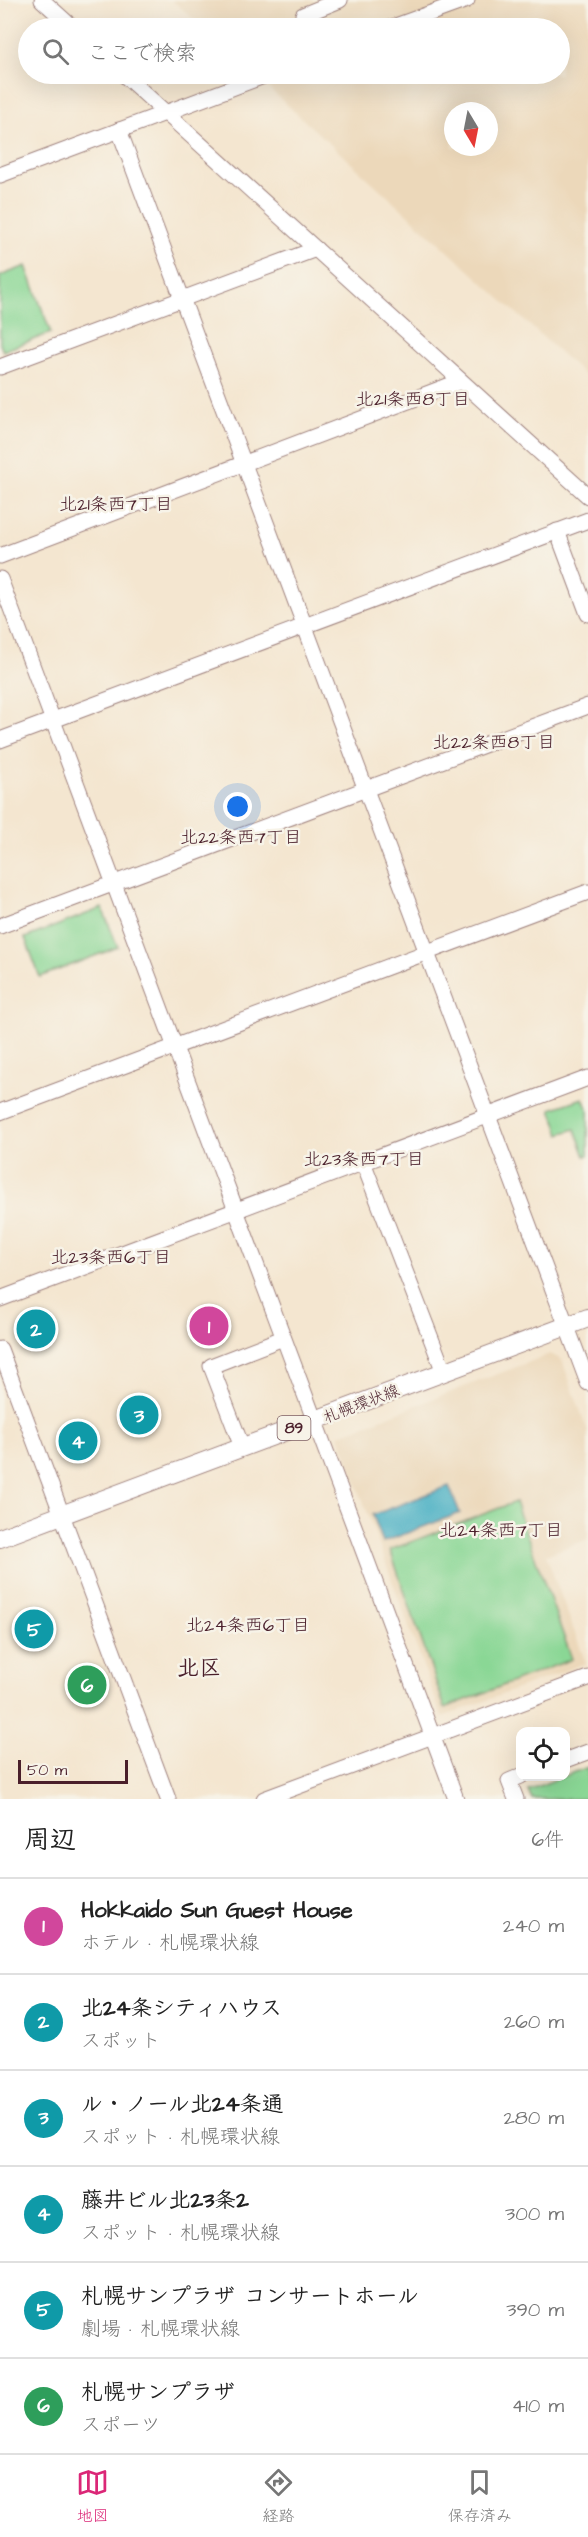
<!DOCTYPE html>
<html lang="ja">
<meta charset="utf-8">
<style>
body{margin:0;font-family:"Architects Daughter","Klee One",sans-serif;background:#f6f6f6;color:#222}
.controls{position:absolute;right:18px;bottom:18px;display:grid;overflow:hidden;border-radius:12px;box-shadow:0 6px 24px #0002}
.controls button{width:54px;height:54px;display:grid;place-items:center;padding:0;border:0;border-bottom:2px solid #e0e0e0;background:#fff;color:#222;font:30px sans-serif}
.compass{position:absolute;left:444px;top:102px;width:54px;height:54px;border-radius:50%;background:#fff;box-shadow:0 6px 24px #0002;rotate:170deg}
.scale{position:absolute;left:18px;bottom:15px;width:110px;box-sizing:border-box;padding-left:6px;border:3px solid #4a1f2b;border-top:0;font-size:16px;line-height:21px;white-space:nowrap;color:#4a1f2b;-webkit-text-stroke:4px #f7f3e8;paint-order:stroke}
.you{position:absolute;left:238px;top:807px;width:21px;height:21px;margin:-15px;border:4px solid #fff;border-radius:50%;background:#1a73e8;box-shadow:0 0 0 9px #1a73e833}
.badge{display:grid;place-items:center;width:39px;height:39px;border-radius:50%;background:#db2777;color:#fff;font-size:20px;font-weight:700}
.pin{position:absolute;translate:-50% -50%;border:3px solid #fff;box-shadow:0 2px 6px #0006}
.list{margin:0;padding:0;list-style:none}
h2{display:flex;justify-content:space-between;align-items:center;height:78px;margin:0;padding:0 24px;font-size:26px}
h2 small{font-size:20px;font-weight:400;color:#767676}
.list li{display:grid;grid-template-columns:39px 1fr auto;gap:18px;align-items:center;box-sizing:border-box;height:96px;padding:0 24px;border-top:2px solid #e0e0e0}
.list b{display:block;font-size:22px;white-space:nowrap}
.list p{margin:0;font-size:20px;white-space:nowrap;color:#767676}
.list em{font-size:20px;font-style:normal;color:#767676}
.icon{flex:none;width:33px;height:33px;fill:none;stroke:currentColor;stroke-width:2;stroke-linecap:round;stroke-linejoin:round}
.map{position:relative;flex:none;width:588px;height:1799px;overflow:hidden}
.search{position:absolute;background:#fff;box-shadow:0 6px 24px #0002;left:18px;right:18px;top:18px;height:66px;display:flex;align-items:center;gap:15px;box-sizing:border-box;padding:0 21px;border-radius:33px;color:#767676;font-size:22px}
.sheet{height:654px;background:#fff}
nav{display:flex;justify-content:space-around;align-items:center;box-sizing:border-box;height:84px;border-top:2px solid #e0e0e0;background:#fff;font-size:16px;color:#767676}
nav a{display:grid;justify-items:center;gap:3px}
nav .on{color:#db2777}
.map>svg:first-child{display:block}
</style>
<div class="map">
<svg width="588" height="1799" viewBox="0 0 588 1799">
<rect width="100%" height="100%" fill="#f7f3e8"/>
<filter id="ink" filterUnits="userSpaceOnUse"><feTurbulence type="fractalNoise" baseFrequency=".0167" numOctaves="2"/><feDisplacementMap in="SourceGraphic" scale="12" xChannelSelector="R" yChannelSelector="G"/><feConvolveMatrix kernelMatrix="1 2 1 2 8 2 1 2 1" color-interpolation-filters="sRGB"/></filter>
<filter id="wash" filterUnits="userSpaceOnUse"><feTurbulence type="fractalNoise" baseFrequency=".008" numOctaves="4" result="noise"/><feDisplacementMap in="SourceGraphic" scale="24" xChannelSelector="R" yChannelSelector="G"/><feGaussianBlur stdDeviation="1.35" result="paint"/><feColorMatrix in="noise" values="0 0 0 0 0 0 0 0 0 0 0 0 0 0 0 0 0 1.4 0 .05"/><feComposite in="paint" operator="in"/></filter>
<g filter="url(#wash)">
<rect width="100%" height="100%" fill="#f4e6d0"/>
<g fill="#ecd8ba" fill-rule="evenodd">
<path d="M172,0h416v378l-335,-304h307v-46h-356zM453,111h36v36h-36z"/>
<polygon points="550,1354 562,1360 588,1432 588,1539 546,1555 586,1663 442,1717 339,1435"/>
</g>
<g fill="#8ad795" stroke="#6a7b60" stroke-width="1.5">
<polygon points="26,266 51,333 3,351 0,344 0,276"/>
<polygon points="102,908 118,947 40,977 25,938"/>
<polygon points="583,1098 588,1110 588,1155 585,1156 575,1129 560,1134 551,1109"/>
<polygon points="515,1502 572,1659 445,1708 390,1550"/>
<polygon points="588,1767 588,1799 532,1799 528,1790"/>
</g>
<polygon fill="#44aec3" stroke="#476677" stroke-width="1.5" points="449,1486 460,1513 383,1542 373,1515"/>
</g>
<g filter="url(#ink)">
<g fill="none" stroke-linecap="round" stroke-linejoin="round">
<g stroke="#9f827e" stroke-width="17">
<g id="minor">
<polyline points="42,0 73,28"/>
<polyline points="303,15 340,0"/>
<polyline points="390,28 467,0"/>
<polyline points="123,74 588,496"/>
<polyline points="119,130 588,1383"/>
<polyline points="0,175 269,74"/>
<polyline points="0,367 316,249"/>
<polyline points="557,531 588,614"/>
<polyline points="0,556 461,381"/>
<polyline points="0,579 456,1799"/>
<polyline points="0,740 588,520"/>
<polyline points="0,926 588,706"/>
<polyline points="0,1112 588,892"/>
<polyline points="363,1162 444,1372"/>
<polyline points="0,1299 588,1078"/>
<polyline points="0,1349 168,1799"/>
<polyline points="242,1447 211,1366 283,1338"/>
<polyline points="566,1760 588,1752"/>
<polyline points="264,1799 588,1678"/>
<polyline points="516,1799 509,1781 521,1776"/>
</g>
</g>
<g stroke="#9f827e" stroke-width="20">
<polyline id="major" points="0,1538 588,1318"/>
</g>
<use href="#minor" stroke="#fff" stroke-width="15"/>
<use href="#major" stroke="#fff" stroke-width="18"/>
</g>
</g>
<g text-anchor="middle" stroke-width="5" stroke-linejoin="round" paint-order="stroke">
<rect fill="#f7f3e8" stroke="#7e5f64" stroke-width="1.5" x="277.5" y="1416" width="33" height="24" rx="4.5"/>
<g font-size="15" font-weight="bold" fill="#4a1f2b">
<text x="294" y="1433">89</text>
</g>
<g font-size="16" fill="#4a1f2b" stroke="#f7f3e8">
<text transform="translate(361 1403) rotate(-21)" y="6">札幌環状線</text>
</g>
<g font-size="18" fill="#4a1f2b" stroke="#f7f3e8">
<text x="413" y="405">北21条西8丁目</text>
<text x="116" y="510">北21条西7丁目</text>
<text x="494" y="748">北22条西8丁目</text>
<text x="241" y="843">北22条西7丁目</text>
<text x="364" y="1165">北23条西7丁目</text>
<text x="111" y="1263">北23条西6丁目</text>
<text x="501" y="1536">北24条西7丁目</text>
<text x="248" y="1631">北24条西6丁目</text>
</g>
<g font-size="22" font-weight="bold" fill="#4a1f2b" stroke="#f7f3e8">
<text x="199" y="1675">北区</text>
</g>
</g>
</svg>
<div class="controls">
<button><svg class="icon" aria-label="locate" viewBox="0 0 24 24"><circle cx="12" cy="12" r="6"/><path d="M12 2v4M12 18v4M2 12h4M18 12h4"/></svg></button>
</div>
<svg class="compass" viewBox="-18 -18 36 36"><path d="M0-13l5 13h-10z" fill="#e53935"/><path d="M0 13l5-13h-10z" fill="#767676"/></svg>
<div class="scale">50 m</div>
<div class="you"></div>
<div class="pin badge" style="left:209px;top:1326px;background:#d1479c">1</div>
<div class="pin badge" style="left:36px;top:1329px;background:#0f9aa8">2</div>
<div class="pin badge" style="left:139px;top:1415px;background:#0f9aa8">3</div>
<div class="pin badge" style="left:78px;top:1441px;background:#0f9aa8">4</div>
<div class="pin badge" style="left:34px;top:1629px;background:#0f9aa8">5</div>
<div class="pin badge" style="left:87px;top:1685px;background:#2e9e5b">6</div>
<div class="search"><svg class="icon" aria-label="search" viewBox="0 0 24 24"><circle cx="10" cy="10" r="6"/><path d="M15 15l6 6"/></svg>ここで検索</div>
</div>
<section class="sheet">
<h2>周辺<small>6件</small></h2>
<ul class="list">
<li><span class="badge" style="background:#d1479c">1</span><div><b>Hokkaido Sun Guest House</b><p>ホテル · 札幌環状線</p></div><em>240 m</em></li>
<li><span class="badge" style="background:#0f9aa8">2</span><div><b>北24条シティハウス</b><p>スポット</p></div><em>260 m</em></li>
<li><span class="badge" style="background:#0f9aa8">3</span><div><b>ル・ノール北24条通</b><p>スポット · 札幌環状線</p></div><em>280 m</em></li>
<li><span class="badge" style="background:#0f9aa8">4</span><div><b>藤井ビル北23条2</b><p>スポット · 札幌環状線</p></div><em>300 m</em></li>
<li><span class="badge" style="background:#0f9aa8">5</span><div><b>札幌サンプラザ コンサートホール</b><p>劇場 · 札幌環状線</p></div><em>390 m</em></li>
<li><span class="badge" style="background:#2e9e5b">6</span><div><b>札幌サンプラザ</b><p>スポーツ</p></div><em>410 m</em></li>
</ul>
</section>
<nav>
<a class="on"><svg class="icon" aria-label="map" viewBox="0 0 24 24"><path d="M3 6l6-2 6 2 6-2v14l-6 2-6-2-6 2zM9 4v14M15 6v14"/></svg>地図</a>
<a><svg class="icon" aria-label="directions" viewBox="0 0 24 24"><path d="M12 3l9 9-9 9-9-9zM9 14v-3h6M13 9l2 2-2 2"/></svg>経路</a>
<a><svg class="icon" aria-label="saved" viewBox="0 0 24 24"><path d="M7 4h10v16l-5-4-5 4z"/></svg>保存済み</a>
</nav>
